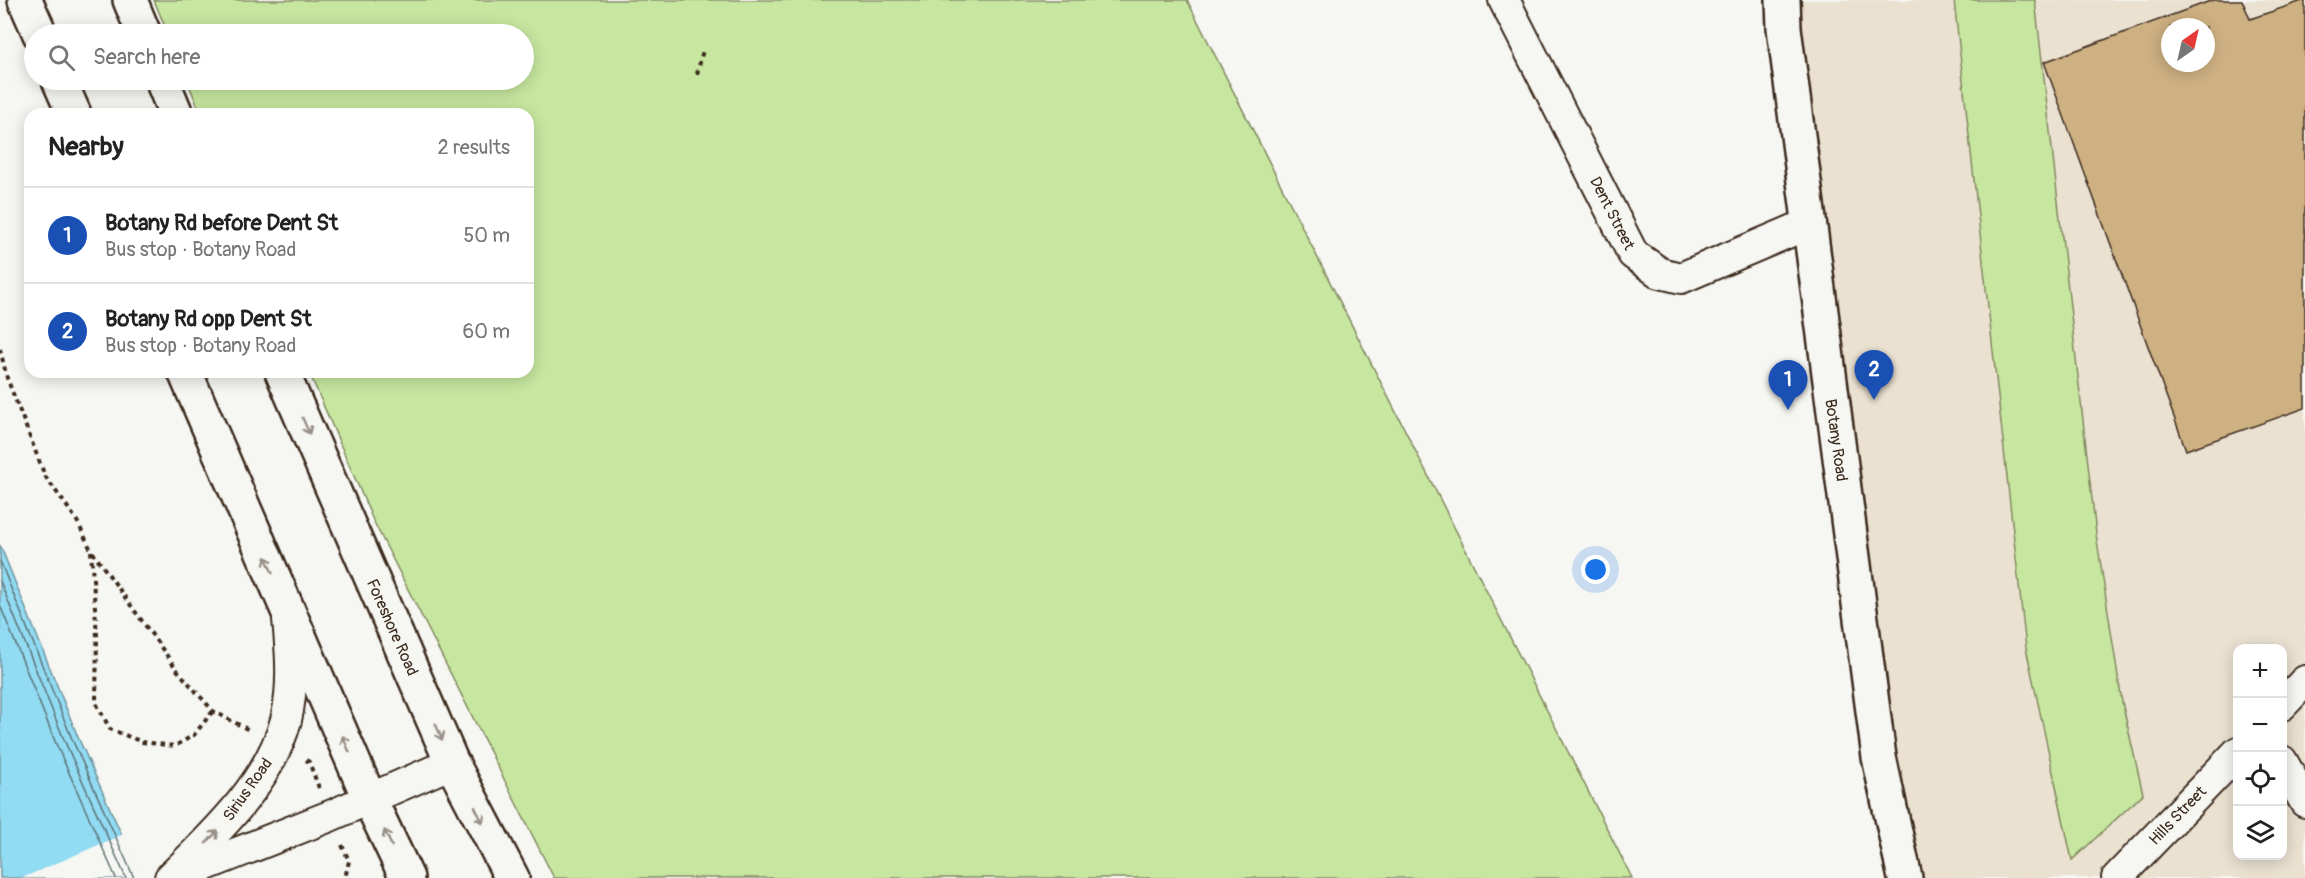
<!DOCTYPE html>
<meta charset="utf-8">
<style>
body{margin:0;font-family:Pangolin,sans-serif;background:#f2f2f2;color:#222}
.controls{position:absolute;right:18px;bottom:18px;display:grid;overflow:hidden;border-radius:12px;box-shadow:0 3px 15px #0003}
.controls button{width:54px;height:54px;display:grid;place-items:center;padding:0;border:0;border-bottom:2px solid #e0e0e0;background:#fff;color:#222;font:30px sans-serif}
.compass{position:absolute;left:2161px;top:18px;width:54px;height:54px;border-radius:50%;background:#fff;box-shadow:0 3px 15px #0003;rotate:34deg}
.you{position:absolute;left:1596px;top:570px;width:21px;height:21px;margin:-15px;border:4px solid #fff;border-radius:50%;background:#1a73e8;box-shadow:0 0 0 9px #1a73e833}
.badge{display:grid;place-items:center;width:39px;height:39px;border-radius:50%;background:#1a73e8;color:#fff;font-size:20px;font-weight:700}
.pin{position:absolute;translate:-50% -50px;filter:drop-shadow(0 2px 3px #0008)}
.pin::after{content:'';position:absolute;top:32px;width:21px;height:18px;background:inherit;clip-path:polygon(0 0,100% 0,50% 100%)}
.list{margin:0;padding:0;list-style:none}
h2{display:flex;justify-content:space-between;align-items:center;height:78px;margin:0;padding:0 24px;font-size:26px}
h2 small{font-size:20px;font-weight:400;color:#767676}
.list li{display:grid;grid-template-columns:39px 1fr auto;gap:18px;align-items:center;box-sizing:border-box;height:96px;padding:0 24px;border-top:2px solid #e0e0e0}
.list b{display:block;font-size:22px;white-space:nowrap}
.list p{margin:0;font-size:20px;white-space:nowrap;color:#767676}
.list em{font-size:20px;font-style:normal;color:#767676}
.icon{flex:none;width:33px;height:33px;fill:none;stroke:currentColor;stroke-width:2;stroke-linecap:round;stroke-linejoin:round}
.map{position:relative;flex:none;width:2305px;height:878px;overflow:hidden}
.search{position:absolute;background:#fff;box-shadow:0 3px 15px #0003;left:24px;top:24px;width:510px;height:66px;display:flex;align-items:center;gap:15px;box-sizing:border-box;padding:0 21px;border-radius:33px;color:#767676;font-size:22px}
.panel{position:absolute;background:#fff;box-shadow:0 3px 15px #0003;left:24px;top:108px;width:510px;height:270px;border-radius:18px}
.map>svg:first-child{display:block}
</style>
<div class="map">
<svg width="2305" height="878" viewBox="0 0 2305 878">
<rect width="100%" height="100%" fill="#f6f6f2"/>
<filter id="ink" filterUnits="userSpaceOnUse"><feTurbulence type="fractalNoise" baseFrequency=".0167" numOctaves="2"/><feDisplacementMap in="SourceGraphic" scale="12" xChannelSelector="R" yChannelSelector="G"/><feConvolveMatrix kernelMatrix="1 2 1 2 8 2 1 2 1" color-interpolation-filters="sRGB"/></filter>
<g filter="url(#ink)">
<path fill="#eae1d1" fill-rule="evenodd" d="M1783,0h522v878h-400zM2170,27h36v36h-36zM2238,648h44v208h-44z"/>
<g fill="#c7e7a0" stroke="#81885f" stroke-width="1.5">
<polygon points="154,0 1187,0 1632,878 554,878 373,520 309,372 528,372 528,114 201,114 187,80 524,80 524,34 168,34"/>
<polygon points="1954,0 2035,0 2096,534 2122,702 2143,794 2072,860 2026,648"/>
</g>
<polygon fill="#91dbf3" stroke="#6f949e" stroke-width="1.5" points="0,545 78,737 141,878 0,878"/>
<polygon fill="#f6f6f2" points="124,834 144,878 22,878 96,846"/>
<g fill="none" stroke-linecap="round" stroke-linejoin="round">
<g stroke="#5d7173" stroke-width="1.5">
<polyline points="0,561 72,739 134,878"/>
<polyline points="0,581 65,742 126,878"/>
<polyline points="0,605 57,746 116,878"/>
</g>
</g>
<path fill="#ceb183" stroke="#3b2a1e" stroke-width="1.5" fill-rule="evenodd" d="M2213,0h29l8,19 55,-19v408l-119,42 -142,-388zM2170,27h36v36h-36z"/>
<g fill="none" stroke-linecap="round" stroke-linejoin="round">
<g stroke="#3b2a1e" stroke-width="34">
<g id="street">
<polyline points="1504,0 1633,254 1660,273 1681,278 1808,224"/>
<polyline points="2282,705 2305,681"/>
<polyline points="2282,761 2305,802"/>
<polyline points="181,875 330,816 452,763"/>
<path d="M170,878c44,-43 100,-96 116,-158 8,-33 5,-68 2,-101"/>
<polyline points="2117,878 2238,752"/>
</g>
</g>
<g stroke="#3b2a1e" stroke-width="38">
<g id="primary">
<polyline points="25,0 40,34"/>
<polyline points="130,0 144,34"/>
<polyline points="1783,0 1784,28 1879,757 1905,878"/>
<polyline points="59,80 74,114"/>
<polyline points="162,80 176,114"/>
<polyline points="185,372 369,798 407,878"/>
<polyline points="282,372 452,763 512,878"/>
</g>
</g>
<g stroke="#3b2a1e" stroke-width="4" stroke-dasharray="4.5 4.5" stroke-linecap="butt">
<polyline points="697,74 703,50"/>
<polyline points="0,349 7,378 45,476 76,519 91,550 178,671 213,711 249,730"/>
<polyline points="91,551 97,636 96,703 110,729 142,742 175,746 194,735 213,711"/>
<polyline points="306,760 309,762 319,788"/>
<polyline points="342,845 349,861 345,878"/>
</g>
<use href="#street" stroke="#f6f6f2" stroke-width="30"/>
<use href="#primary" stroke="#f6f6f2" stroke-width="33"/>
</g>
<defs><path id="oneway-shaft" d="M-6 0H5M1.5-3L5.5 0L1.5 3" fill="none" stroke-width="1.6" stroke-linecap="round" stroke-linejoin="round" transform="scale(1.5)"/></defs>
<g stroke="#989088">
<use href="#oneway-shaft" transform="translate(306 426) rotate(66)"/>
<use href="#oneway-shaft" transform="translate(269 565) rotate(-113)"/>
<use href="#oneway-shaft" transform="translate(439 732) rotate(67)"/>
<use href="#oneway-shaft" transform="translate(346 744) rotate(-113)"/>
<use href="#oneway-shaft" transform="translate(479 815) rotate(63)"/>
<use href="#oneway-shaft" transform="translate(212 837) rotate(-46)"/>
<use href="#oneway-shaft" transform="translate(388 838) rotate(-115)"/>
</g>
</g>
<g text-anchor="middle" stroke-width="4.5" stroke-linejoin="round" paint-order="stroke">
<g font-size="16" fill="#3b2a1e" stroke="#f6f6f2">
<text transform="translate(1613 213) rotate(63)" y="6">Dent Street</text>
<text transform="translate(1837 440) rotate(82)" y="6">Botany Road</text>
<text transform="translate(393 627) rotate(66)" y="6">Foreshore Road</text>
<text transform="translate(247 789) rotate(-55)" y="6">Sirius Road</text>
<text transform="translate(2177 815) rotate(-46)" y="6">Hills Street</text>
</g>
</g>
</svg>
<div class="controls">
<button>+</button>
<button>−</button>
<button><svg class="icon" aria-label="locate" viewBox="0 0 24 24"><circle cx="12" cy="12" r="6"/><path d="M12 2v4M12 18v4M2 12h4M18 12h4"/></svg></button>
<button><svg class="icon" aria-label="layers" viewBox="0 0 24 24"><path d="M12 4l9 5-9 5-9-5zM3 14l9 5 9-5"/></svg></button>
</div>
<svg class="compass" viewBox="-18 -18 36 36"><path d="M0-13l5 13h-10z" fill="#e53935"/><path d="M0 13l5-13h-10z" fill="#767676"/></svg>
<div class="you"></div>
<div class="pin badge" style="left:1788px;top:410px;background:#1a4fb4">1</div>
<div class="pin badge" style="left:1874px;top:400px;background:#1a4fb4">2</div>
<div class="search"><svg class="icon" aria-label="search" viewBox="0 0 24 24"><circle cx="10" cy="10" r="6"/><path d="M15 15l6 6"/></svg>Search here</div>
<section class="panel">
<h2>Nearby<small>2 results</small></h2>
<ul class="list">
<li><span class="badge" style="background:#1a4fb4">1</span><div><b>Botany Rd before Dent St</b><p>Bus stop · Botany Road</p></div><em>50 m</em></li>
<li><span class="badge" style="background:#1a4fb4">2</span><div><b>Botany Rd opp Dent St</b><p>Bus stop · Botany Road</p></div><em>60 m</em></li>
</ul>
</section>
</div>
